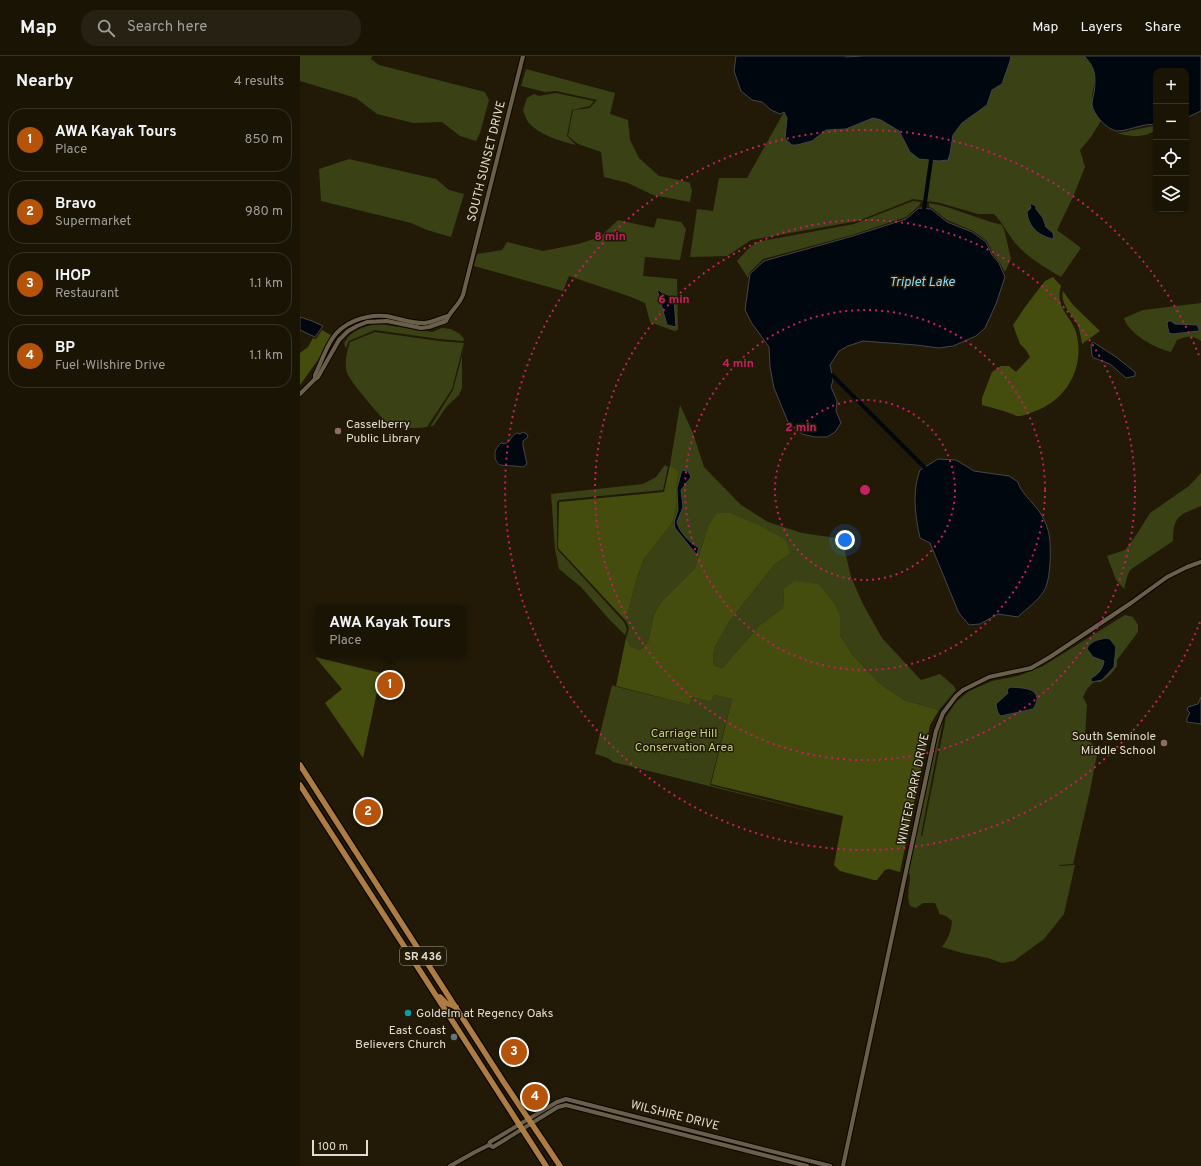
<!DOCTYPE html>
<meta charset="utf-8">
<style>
body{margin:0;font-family:Overpass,sans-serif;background:#272113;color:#f1f3f6}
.controls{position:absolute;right:12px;top:12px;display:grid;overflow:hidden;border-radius:8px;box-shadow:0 1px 3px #0004}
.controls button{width:36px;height:36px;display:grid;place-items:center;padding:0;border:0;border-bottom:1px solid #383327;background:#1a1405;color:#f1f3f6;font:20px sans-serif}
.scale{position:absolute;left:12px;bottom:10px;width:56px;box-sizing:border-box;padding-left:4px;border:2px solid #e2dcd0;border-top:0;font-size:11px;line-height:14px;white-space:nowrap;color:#e2dcd0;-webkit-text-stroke:3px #221a07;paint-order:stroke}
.you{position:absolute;left:545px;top:484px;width:14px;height:14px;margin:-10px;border:3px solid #fff;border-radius:50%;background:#1a73e8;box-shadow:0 0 0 6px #1a73e833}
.badge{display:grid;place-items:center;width:26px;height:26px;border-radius:50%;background:#b45309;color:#fff;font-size:13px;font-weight:700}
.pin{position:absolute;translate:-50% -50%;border:2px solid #fff;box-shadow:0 1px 4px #0006}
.popup{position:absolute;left:14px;top:549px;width:152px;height:52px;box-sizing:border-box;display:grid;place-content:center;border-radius:8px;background:#1a1405;filter:drop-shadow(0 1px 3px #0005);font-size:13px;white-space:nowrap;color:#9f9e9a}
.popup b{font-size:15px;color:#f1f3f6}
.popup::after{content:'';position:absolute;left:50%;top:100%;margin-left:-8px;border:8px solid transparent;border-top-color:#1a1405}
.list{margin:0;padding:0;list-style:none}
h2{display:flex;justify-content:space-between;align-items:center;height:52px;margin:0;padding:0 16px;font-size:17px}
h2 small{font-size:13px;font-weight:400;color:#9f9e9a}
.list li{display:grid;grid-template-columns:26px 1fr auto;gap:12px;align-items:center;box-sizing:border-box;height:64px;margin:0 8px 8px;padding:0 8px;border:1px solid #383327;border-radius:16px}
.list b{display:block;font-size:15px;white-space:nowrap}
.list p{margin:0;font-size:13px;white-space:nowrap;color:#9f9e9a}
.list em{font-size:13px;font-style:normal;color:#9f9e9a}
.icon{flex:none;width:22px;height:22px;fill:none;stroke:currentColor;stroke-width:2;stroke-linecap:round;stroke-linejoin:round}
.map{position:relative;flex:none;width:901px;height:1110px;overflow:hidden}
header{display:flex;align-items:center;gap:24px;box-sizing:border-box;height:56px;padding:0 20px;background:#1a1405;border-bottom:1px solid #383327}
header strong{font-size:19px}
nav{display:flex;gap:22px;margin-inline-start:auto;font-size:14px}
.search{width:280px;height:36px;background:#272113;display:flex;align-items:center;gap:10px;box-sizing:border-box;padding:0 14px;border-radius:16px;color:#9f9e9a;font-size:15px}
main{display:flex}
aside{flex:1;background:#1a1405}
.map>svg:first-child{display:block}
</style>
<header>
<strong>Map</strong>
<div class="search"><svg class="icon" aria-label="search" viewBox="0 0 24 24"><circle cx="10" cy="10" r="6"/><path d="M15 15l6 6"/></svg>Search here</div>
<nav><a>Map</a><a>Layers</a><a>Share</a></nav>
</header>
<main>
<aside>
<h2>Nearby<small>4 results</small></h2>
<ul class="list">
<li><span class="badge">1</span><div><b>AWA Kayak Tours</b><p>Place</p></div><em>850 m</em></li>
<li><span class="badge">2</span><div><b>Bravo</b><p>Supermarket</p></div><em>980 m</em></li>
<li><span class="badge">3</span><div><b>IHOP</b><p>Restaurant</p></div><em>1.1 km</em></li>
<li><span class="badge">4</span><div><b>BP</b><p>Fuel · Wilshire Drive</p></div><em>1.1 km</em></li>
</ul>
</aside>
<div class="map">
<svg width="901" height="1110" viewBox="0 0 901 1110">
<rect width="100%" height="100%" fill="#221a07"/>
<g fill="#3a4114">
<polygon points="0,0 72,0 71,3 79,9 185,36 189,44 180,77 176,85 160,80 142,66 113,67 77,58 56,42 0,25"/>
<path d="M711,0h73c19,19 7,27 8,48 0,6 6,12 9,17l-10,16 -11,13 5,17 -12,30 -16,33 24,18 -20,29c-15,-9 -31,-18 -43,-31 -9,-9 -14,-22 -24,-32h-16l-38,-11 -27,-4 -55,22 -107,19 -24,16 -37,1 7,-48 16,2 6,-33h28l37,-66 3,6 -2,21 27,2 14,-11 20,-1 27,-11 8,2 18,11 11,21 40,2 3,-19 9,-12 25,-18 5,-15 10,-6 8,-23z"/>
<polygon points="226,13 315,37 310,58 328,64 330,84 339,102 359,120 384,125 390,127 392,135 390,146 353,139 328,127 304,121 301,96 278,88 268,80 273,54 290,52 297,44 256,35 245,36 221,30"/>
<path d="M256,37l38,8 -4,5 -18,4 -5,26 9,9c-16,-4 -37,-10 -48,-23 -2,-4 -4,-8 -5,-12l4,-12 7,-4 5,2z"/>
<path d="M856,70v4c-11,8 -27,7 -39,3 13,-1 25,-6 39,-7z"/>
<polygon points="49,103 136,123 149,134 164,138 151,181 127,174 111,167 21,145 19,113"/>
<polygon points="613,145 621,146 619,150 606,161 552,179 463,203 449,217 448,222 437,205 448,193 457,186 554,168"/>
<path d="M629,147c25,4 48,16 73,22l2,4 7,30 -6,13 -5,-9 -7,-9 -6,-13 -14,-10 -26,-11 -15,-12 -3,-1z"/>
<polygon points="357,162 381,166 386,173 380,204 345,201 343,220 377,223 378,274 374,275 350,266 345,247 331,241 269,220 263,235 174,210 177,198 202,194 207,186 243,195 278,188 300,181 318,164 354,172"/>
<path d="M901,247v38c-9,-6 -15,-5 -24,-1l-6,12c-14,-3 -43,-18 -47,-34l19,-8z"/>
<path d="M80,268l52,8 10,-4 9,1 9,5 4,5 -1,2 -24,-2 -64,-9 -26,11 -3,7 -2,-4c5,-13 22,-19 36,-20z"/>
<path d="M75,276l64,9 25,2 -12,46 -25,38c-13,2 -27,1 -39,-4 -5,-2 -40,-45 -41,-50 -3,-10 0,-22 3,-31z"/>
<polygon points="162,300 162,332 159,339 147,350 134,369 130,371 153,334"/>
<polygon points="380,349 393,377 404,411 441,449 468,466 502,477 537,482 543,487 551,521 563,548 582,582 621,624 640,618 654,630 656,634 639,654 604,644 579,627 552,598 540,579 540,560 484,533 483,552 460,569 422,612 413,609 414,593 429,566 474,509 490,498 408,470 395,512 361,546 354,558 348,586 340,594 330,590 326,582 329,572 326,565 336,524 344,503 373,466 377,446 376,428 379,417 376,413 370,409"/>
<polygon points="365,409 368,411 363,434 259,444 257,446 257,493 324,566 327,573 325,579 308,562 281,531 259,513 255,493 251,438 343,428 356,421"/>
<path d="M901,417v33c-21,9 -28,9 -28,35l-43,29 -3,7 -3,12 -8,-9 -9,-24 18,-6 12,-16 13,-21 39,-27z"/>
<path d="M825,559l8,2 5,8v7l-21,28v6l-6,8 -10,8h-7l-7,7 -4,8 4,8 -2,32 13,12 -8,42 -17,73 -14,1v1l16,-1 -11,49 -20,25 -30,22 -12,2 -14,-5 -26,-5 -20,-6c6,-8 9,-15 10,-26l-6,-5 -7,-2v-2l-4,-9h-12l-7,5 -6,-2c-4,-10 0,-20 0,-31l-3,-2 31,-142 6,-15 -23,119 1,2 24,-120 10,-15 13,-11 23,-10 26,-5 25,-10z"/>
<polygon points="315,627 314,630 390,649 392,641 411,646 414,639 432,643 410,729 541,763 313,706 308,702 295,698 312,629 314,630"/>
</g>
<g fill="#444d0e">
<path d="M753,221l8,9c-7,24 12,30 16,50 7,33 -11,64 -42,75 -5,2 -13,6 -18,5 -2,0 -3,-2 -5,-2 -10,-4 -20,-6 -30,-9v-7l10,-26 9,-6h8l7,6 14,-15 -4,-7 -6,-6 -7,-19 12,-18 20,-26z"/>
<path d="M763,235l10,14 27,26 -18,13c-1,-6 -2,-12 -4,-18 -6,-12 -18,-22 -15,-35z"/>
<polygon points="22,274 32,280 18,304 0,329 0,297 8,291 13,282 16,283"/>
<polygon points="370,409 376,413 379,417 376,428 377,446 373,466 344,503 336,524 326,565 258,492 259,446 364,436"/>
<polygon points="417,457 430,457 460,470 486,484 490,498 474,509 429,566 414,593 413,609 422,612 460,569 483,552 484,533 494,525 518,528 534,547 540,560 540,579 552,598 579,627 604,644 639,654 630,669 600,816 589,813 585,814 577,824 574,824 540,815 534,809 543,760 411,728 432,643 414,639 411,646 392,641 390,649 316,630 326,582 330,590 340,594 348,586 354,558 361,546 395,512 408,470"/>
<polygon points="15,601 81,617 63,702 25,647 42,633"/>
</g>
<g fill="#00070f" stroke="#444749">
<polygon points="436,0 545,0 546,1 563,0 711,0 710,5 702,28 692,34 687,49 662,67 653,79 650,98 648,104 639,105 619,103 610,96 599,75 581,64 573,62 546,73 526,74 512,85 497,89 492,89 485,83 487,62 484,56 480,58 471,54 462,46 452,44 441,35 434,15"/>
<path d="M784,0h117v55l-15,7v-47h-30v53c-5,1 -10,0 -15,2 -9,2 -16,5 -24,5 -10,-1 -24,-17 -25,-26 0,-4 1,-8 2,-12 2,-16 2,-25 -10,-37z"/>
<path d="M730,147l6,3v3l7,9 3,9 7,6 1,6c-14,-2 -26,-12 -27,-27l4,-4z"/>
<polygon points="619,152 631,153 647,166 672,176 686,186 692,199 699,207 705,221 696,248 685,272 676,280 653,290 639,292 616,289 563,285 548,290 539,295 530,309 533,324 531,331 537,345 536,355 541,367 535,376 527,381 515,381 502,378 488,366 474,332 470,311 469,291 451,266 445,254 450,218 464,205 553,180 606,163"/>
<polygon points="358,233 362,237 374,241 376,271 367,269 358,237"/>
<polygon points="0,261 12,265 23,270 15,281 0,274"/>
<polygon points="868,265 871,265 875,268 897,269 899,273 899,275 873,278 869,277 867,268"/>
<polygon points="793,286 816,301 835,316 835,320 826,322 810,308 794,302 792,300 791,289"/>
<path d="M223,376l4,2 1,3 -5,4v5l4,18 -4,3c-3,0 -6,-1 -9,-1 -10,-1 -19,2 -19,-12 0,-4 2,-7 6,-11 10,3 8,-7 16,-10l3,1z"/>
<path d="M638,403l18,1 18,11 35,5 9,6c1,8 15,21 21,29 4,6 7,12 9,19 4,13 3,50 -4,61 -6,10 -18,18 -26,26l-20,-3 -18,10 -11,1c-3,-5 -8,-8 -11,-14l-28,-68 -10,-5c-5,-23 -8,-46 0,-68z"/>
<path d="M382,414l6,1 3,6 -10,13 2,17 -6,15c2,10 13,21 22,26l-2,6h-1l-21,-26 -1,-6 4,-12 -1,-22z"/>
<path d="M806,582l4,1 6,8 -2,20 -12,13 -9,2 -2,-1v-3c7,-3 12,-9 13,-17l-11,-4 -6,-8c3,-8 10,-9 19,-11z"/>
<path d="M710,631c10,1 28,0 27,13 -1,4 -2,6 -4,9l-32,7c-4,-3 -4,-7 -5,-12l12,-11 -1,-3z"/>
<polygon points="901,641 901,668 887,666 887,662 890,657 887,654 888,651 898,648"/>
</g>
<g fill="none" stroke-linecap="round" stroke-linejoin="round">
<g stroke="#00070f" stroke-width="4">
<polyline points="624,153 631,104"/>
<polyline points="532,319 624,411"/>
</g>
<g stroke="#0b0500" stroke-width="6">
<g id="minor">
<path d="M15,323v-4c6,-12 10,-25 17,-36 11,-17 34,-25 54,-23 13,2 26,8 39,7 8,-1 15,-5 23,-7"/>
<path d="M0,338l15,-15 3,-2 21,-37 9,-9 9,-5 10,-4 20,-1 34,7 8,-1 17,-6c4,-10 12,-14 17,-26l60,-239"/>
<polyline points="189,1089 193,1091 258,1051 266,1049 507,1110"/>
<polyline points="150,1110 175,1096 189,1089 190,1086 257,1046 266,1043 530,1110"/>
<polyline points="543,1110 636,675 643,657 656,640 663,634 689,621 731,612 750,601 831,547 867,521 887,511 901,506"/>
</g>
</g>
<g stroke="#0b0500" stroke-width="8">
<g id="major">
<polyline points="0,709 203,1025 260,1110"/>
<polyline points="0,729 246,1110"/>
<polyline points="140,941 146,947 156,951"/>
</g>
</g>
<use href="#minor" stroke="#695f4a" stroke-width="4"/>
<use href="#major" stroke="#ad7c42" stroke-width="5.5"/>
</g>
<g fill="none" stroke="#c42261" stroke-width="2" stroke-dasharray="2 4">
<circle cx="565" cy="434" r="90"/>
<circle cx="565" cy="434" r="180"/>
<circle cx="565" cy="434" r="270"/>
<path d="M900 566A360 360 0 1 1 900 302"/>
</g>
<g fill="#8d6e63" stroke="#221a07" stroke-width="1.5">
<circle cx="38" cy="375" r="4"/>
<circle cx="864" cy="687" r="4"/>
</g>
<circle fill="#0f9aa8" stroke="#221a07" stroke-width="1.5" cx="108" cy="957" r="4"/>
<circle fill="#6b7280" stroke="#221a07" stroke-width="1.5" cx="154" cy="981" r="4"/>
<g text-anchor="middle" stroke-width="3" stroke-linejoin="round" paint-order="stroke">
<rect fill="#221a07" stroke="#a8a294" stroke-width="1" x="100" y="891" width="46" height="18" rx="3"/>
<g font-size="11" font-weight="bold" fill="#e2dcd0">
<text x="123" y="904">SR 436</text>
</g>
<g font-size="12" fill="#e2dcd0" stroke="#221a07">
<text transform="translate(186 105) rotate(-76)" y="4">SOUTH SUNSET DRIVE</text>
<text transform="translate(613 733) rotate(-78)" y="4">WINTER PARK DRIVE</text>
<text transform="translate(375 1059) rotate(14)" y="4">WILSHIRE DRIVE</text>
</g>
<g font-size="12" fill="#e2dcd0" stroke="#221a07" text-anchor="start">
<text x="46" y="372">Casselberry<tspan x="46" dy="14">Public Library</tspan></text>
<text x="856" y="684" text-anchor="end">South Seminole<tspan x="856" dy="14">Middle School</tspan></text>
<text x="116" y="961">Goldelm at Regency Oaks</text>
<text x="146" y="978" text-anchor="end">East Coast<tspan x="146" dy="14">Believers Church</tspan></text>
</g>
<g font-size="12" fill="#c4d47d" stroke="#221a07">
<text x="384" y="681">Carriage Hill<tspan x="384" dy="14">Conservation Area</tspan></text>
</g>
<g font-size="13" font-style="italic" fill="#8cd9fc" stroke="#221a07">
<text x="622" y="230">Triplet Lake</text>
</g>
</g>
<circle cx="565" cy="434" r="6" fill="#c42261" stroke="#221a07" stroke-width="2"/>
<g font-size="12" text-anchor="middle" font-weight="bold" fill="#c42261" stroke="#221a07" stroke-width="3" stroke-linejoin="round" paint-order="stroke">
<text x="310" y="184">8 min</text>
<text x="374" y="247">6 min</text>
<text x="438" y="311">4 min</text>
<text x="501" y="375">2 min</text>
</g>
</svg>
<div class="controls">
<button>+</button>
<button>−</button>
<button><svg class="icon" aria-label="locate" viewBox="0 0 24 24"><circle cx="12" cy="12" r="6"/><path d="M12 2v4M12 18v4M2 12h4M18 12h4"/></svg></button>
<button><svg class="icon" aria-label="layers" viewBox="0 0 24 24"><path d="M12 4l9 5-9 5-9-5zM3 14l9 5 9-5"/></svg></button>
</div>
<div class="scale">100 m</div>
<div class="you"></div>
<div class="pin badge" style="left:90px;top:629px">1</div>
<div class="popup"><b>AWA Kayak Tours</b>Place</div>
<div class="pin badge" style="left:68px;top:756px">2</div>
<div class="pin badge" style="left:214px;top:996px">3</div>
<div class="pin badge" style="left:235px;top:1041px">4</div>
</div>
</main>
